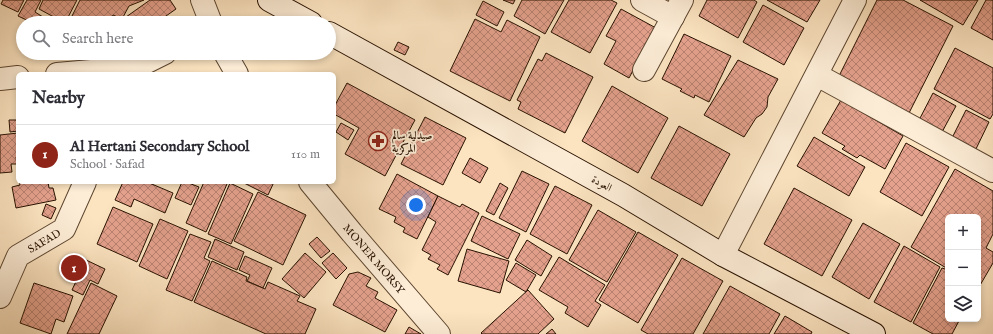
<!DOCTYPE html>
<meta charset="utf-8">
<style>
body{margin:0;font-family:"IM FELL English",Amiri,serif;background:#f7f7f7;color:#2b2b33}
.controls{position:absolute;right:12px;bottom:12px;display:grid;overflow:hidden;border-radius:6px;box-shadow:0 2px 6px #0003}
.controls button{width:36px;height:36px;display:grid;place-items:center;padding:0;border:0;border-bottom:1px solid #e1e1e2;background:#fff;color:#2b2b33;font:20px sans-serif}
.you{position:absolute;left:416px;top:205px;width:14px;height:14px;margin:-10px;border:3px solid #fff;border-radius:50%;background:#1a73e8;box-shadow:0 0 0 6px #1a73e833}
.badge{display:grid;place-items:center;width:26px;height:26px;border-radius:50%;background:#8f2418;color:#fff;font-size:13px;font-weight:700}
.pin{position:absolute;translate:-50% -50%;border:2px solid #fff;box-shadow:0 1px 4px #0006}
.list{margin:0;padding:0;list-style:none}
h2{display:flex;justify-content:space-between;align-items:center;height:52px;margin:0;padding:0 16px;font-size:17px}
h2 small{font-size:13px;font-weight:400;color:#7c7c81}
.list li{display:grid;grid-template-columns:26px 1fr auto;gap:12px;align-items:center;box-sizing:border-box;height:60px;padding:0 16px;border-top:1px solid #e1e1e2}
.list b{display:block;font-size:15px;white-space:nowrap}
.list p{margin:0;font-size:13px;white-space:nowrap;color:#7c7c81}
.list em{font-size:13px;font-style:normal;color:#7c7c81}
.icon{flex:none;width:22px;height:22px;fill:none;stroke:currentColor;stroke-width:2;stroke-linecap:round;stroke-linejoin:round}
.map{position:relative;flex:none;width:993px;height:334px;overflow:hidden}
.search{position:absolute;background:#fff;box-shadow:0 2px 6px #0003;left:16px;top:16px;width:320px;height:44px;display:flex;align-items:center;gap:10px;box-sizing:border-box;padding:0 14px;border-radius:22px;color:#7c7c81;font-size:15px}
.panel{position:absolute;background:#fff;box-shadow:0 2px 6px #0003;left:16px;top:72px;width:320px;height:112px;border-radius:6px}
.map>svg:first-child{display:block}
</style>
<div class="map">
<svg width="993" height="334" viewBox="0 0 993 334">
<defs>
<pattern id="building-cross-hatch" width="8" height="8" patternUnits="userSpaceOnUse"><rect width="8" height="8" fill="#e4a18d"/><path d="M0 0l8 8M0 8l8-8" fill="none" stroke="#b98271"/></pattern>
</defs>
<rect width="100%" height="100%" fill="#fce4c1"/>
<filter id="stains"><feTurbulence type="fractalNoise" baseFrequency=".005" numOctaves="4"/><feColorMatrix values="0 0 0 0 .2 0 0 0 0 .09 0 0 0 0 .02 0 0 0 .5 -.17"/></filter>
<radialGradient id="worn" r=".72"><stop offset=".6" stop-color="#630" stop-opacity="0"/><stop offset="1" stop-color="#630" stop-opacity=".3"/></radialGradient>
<g fill="url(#building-cross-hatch)" stroke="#281100">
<polygon points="3,0 24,0 18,12 1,4"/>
<polygon points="27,0 41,0 35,12 43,17 40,23 33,23 18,16"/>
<polygon points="43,0 77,0 65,23 39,9"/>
<polygon points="80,0 144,0 129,6 122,19 113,15 109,23 77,23 70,20"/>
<polygon points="150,0 170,0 176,9 156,23 130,23 126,17"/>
<polygon points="503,0 515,0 513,4"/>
<polygon points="522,0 564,0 545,34 514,16"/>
<polygon points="569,0 611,0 617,3 590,53 551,32"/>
<polygon points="707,0 754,0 757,2 738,38 699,16"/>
<polygon points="767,0 820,0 807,22"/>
<polygon points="877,0 903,0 953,26 908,115 837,80"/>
<polygon points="920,0 978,0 963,25"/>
<polygon points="986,0 993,0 993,40 971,28"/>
<polygon points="483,1 504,12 497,26 476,15"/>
<polygon points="763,5 804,28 784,65 743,42"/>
<polygon points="621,9 656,28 629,78 604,64 616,41 606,36"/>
<polygon points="48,17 60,23 45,23"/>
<polygon points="475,19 501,32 507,20 540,37 510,101 450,71"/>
<polygon points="684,34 731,56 709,102 695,95 694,98 680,91 682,89 662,79"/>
<polygon points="398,42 409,47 405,55 394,50"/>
<polygon points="955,48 993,68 993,114 990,119 934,89"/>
<polygon points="546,53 593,77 565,133 518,109 521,102 517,100 538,59 542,61"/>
<polygon points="738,60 778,79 768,97 767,107 762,114 756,118 744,137 704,115"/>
<polygon points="347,83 415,120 385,176 345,154 359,128 334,114 334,107"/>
<polygon points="612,86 668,118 638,173 582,141"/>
<polygon points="933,93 956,106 941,134 918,122"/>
<polygon points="841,100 903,136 885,169 860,155 857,158 842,149 845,146 822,133"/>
<polygon points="966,110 989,122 975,151 952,138"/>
<polygon points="425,117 466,138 443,185 401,164"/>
<polygon points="9,120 18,120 18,131 10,132"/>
<polygon points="341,123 354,130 348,140 336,132"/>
<polygon points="679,126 730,154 702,206 651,178"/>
<polygon points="18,133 18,157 16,157 17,164 11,164 12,172 0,173 0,135"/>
<polygon points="814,137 865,167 849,196 797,166"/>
<polygon points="906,143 949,167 922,216 880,192"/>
<polygon points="470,158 488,168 480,183 462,173"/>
<polygon points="955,169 993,191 993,234 986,248 993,252 993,263 979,287 978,286 978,217 948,217 948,269 911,247"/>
<polygon points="522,171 549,184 526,232 499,218"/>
<polygon points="397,174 438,196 417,239 403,232 405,228 394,222 396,217 379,209"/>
<polygon points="19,182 48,182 49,188 53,188 56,200 16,208 12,187 20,185"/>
<polygon points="123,182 147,182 173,193 165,213 134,199 131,207 115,200"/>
<polygon points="182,182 186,182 199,187 191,205 175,198"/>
<polygon points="204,182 223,182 227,184 206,232 186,223"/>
<polygon points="242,182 274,182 268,195"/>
<polygon points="230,183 253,194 231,244 208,234"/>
<polygon points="500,183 508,188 494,215 486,211"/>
<polygon points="555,186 592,205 567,254 530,234"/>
<polygon points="794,188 852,220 822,276 764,244"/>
<polygon points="258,192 306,215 283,265 234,241"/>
<polygon points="438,196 460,207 462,204 479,213 448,275 437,269 440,265 428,259 431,255 422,250 436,222 428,217"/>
<polygon points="46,204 56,208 51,219 42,215"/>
<polygon points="113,207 153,224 137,262 97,244"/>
<polygon points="598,210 636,232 607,282 569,260"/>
<polygon points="482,216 520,234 508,259 471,241"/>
<polygon points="160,219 188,231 167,279 139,266"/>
<polygon points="863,223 900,244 869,299 832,277"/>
<polygon points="638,232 678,255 638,323 599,300"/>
<polygon points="190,234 211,242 204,258 210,261 192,301 166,290"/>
<polygon points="317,237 330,251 321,258 309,244"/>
<polygon points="215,239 244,252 237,270 208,257"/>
<polygon points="527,240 552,256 541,276 515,260"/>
<polygon points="904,246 940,267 911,322 874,302"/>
<polygon points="467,249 509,261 500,293 458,281"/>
<polygon points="305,253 326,272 304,298 282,279"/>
<polygon points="333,253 347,268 336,279 322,263"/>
<polygon points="245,256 272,268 263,288 247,281 250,275 239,270"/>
<polygon points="559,257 605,285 595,301 601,305 588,327 565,313 568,307 539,290"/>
<polygon points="682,258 723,281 693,334 648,334 641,330"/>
<polygon points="86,260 105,269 98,284 90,280 83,295 72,290"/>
<polygon points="212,261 247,277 246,281 265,289 268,282 300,296 297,301 316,309 305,334 266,334 194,302"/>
<polygon points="516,263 536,275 526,292 506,280"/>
<polygon points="942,268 948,270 948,319 960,319 952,334 933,334 913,323"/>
<polygon points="358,272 371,278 366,286 378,292 375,298 397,310 385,332 333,305 349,274"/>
<polygon points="34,283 73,296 64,322 56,319 51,334 20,323"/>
<polygon points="91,283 117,296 99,334 67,334"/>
<polygon points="730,286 780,314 769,334 703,334"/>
<polygon points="528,290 554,319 538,334 482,334 481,333"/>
<polygon points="785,316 812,332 811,334 774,334"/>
<polygon points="409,327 421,334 405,334"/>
<polygon points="552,329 556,334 546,334"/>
</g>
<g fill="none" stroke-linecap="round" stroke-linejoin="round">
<g stroke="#5d4630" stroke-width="24">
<g id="minor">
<polyline points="202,0 211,23"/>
<polyline points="642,0 673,17"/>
<polyline points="225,53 237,74"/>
<polyline points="644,70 682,0"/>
<polyline points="57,74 137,67"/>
<polyline points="134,74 137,67 165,53"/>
<polyline points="817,75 993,171"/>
<polyline points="0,79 18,77"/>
<path id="s1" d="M310,182l42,51 87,101"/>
<polyline points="723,255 855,0"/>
<path id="s2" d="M0,297l18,-41 46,-27 21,-47"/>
</g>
</g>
<g stroke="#281100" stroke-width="24">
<g id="secondary">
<polyline points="269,0 311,23"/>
<polyline points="329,33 623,195 723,255 874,334"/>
</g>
</g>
<use href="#minor" stroke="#fdedd7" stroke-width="22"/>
<use href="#secondary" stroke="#fdedd7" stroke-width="22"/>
</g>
<defs>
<g id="pharmacy-ring" transform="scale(1)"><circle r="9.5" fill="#fdedd7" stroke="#8f2418" stroke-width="1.5"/><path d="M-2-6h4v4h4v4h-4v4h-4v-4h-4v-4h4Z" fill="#8f2418"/></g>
</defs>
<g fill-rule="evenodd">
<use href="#pharmacy-ring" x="378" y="141"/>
</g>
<g text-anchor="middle" stroke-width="3.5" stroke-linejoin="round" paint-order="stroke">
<g font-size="11" font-weight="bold" fill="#281100" stroke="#fdedd7" text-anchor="start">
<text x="392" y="139">صيدلية سالم<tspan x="392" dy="13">المركزية</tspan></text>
</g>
<g font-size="11" fill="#281100" stroke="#fdedd7">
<text transform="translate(602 183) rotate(29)" y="4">العودة</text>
<text dy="4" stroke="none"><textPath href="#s2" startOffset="75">SAFAD</textPath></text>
<text dy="4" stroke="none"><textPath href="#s1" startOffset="100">MONER MORSY</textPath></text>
</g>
</g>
<rect width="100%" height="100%" filter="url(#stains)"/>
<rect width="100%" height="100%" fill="url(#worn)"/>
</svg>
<div class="controls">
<button>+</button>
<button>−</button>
<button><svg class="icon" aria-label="layers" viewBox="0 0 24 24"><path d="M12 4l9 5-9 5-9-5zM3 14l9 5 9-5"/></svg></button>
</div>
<div class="you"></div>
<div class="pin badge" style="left:74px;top:268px">1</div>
<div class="search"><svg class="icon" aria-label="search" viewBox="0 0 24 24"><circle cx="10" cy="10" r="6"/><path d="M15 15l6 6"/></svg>Search here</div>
<section class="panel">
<h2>Nearby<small></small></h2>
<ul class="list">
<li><span class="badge">1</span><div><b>Al Hertani Secondary School</b><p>School · Safad</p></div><em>110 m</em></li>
</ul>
</section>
</div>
